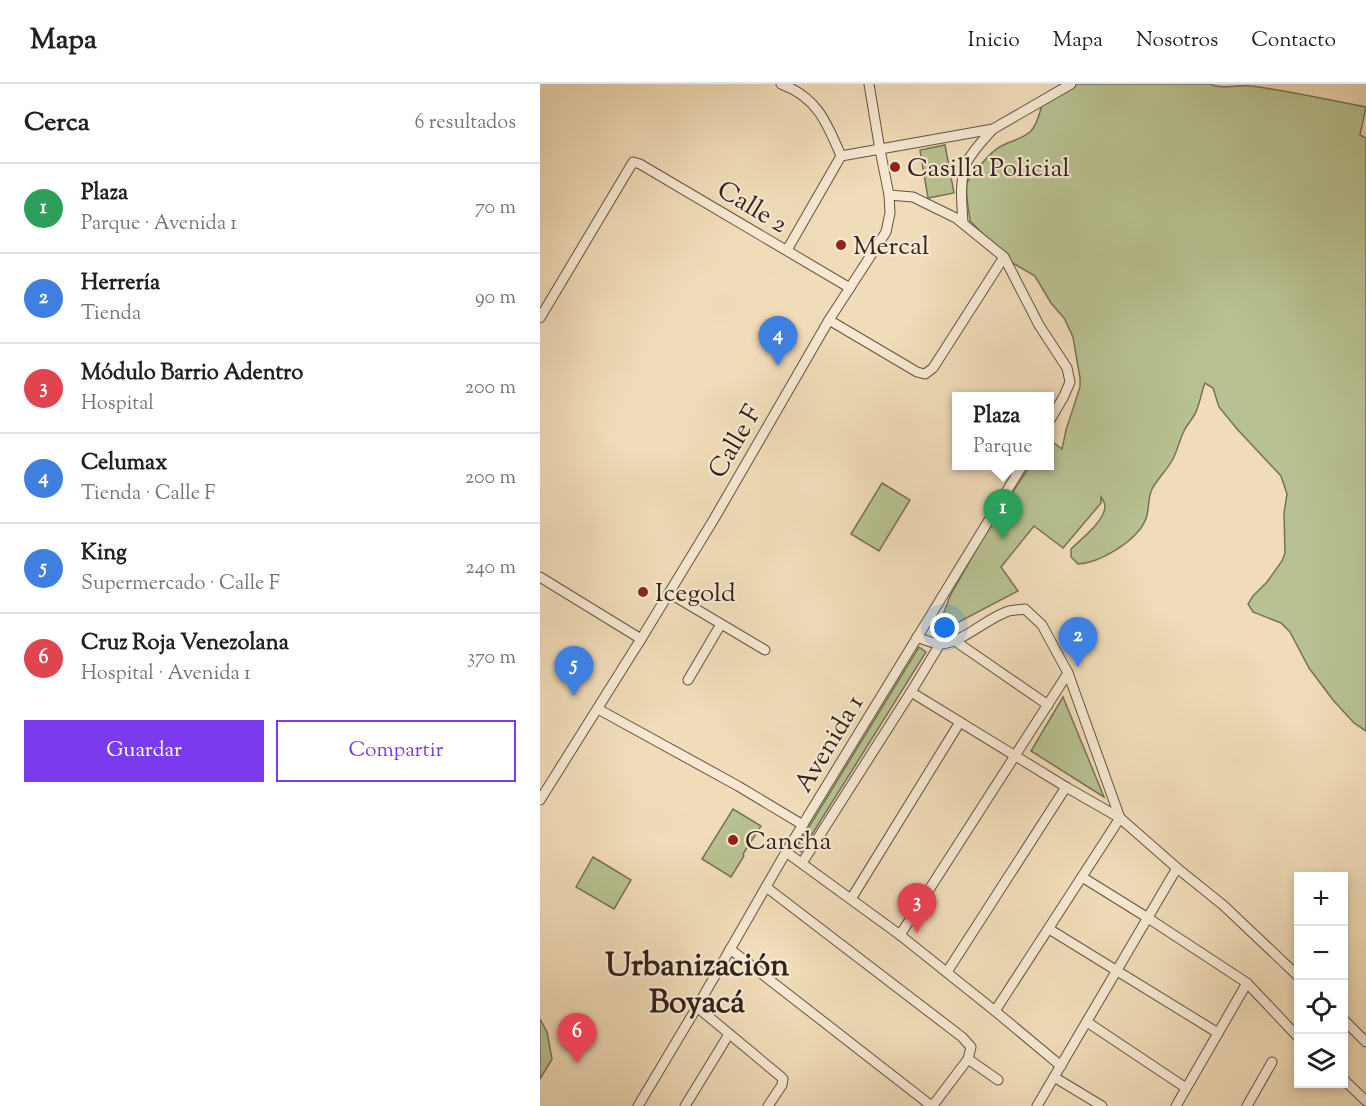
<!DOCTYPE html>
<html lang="es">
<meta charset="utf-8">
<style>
body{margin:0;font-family:"Sorts Mill Goudy",serif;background:#f2f2f2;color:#202124}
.controls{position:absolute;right:18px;bottom:18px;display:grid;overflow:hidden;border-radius:0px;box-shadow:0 3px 9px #0003}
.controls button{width:54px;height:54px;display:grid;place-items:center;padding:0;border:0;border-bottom:2px solid #e0e0e0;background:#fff;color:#202124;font:30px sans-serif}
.you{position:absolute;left:405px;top:544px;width:21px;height:21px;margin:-15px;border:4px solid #fff;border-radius:50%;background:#1a73e8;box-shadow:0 0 0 9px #1a73e833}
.badge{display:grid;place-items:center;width:39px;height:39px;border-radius:50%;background:#7c3aed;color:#fff;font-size:20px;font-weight:700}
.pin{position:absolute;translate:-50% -50px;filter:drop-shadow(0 2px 3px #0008)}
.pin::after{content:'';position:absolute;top:32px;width:21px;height:18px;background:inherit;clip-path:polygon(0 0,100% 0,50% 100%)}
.popup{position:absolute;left:412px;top:308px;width:102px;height:78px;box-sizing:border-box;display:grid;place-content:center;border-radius:0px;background:#fff;filter:drop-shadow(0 2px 4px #0005);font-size:20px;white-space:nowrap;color:#757577}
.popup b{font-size:22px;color:#202124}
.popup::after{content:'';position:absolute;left:50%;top:100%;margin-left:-12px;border:12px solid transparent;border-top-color:#fff}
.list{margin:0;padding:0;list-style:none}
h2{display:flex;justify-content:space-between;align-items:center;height:78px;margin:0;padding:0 24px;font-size:26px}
h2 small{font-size:20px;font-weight:400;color:#757577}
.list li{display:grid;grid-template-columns:39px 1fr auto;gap:18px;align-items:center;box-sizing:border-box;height:90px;padding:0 24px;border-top:2px solid #e0e0e0}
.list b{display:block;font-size:22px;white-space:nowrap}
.list p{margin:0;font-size:20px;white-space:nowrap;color:#757577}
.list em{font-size:20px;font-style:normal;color:#757577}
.actions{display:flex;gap:12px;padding:18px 24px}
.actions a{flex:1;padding:14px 0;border:2px solid #7c3aed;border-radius:0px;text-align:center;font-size:21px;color:#7c3aed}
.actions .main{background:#7c3aed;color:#fff}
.icon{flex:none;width:33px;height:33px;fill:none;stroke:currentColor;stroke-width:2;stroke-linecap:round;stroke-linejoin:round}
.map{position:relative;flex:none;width:826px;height:1022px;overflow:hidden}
header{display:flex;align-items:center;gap:36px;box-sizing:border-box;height:84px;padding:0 30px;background:#fff;border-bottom:2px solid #e0e0e0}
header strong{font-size:28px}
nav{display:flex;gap:33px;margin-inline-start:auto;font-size:21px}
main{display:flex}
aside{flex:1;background:#fff}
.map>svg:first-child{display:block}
</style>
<header>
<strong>Mapa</strong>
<nav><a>Inicio</a><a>Mapa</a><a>Nosotros</a><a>Contacto</a></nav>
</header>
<main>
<aside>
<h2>Cerca<small>6 resultados</small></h2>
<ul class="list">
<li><span class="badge" style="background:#2e9e5b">1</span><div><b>Plaza</b><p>Parque · Avenida 1</p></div><em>70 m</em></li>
<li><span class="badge" style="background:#3f7fe0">2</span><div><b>Herrería</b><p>Tienda</p></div><em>90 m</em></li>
<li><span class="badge" style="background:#e0444e">3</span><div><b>Módulo Barrio Adentro</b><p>Hospital</p></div><em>200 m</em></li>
<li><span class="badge" style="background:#3f7fe0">4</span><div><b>Celumax</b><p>Tienda · Calle F</p></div><em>200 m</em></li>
<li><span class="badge" style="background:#3f7fe0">5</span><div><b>King</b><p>Supermercado · Calle F</p></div><em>240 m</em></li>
<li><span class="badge" style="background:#e0444e">6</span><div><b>Cruz Roja Venezolana</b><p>Hospital · Avenida 1</p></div><em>370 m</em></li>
</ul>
<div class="actions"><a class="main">Guardar</a><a>Compartir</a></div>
</aside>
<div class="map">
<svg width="826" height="1022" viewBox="0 0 826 1022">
<rect width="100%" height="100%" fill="#f1dcb9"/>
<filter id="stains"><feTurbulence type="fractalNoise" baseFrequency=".00333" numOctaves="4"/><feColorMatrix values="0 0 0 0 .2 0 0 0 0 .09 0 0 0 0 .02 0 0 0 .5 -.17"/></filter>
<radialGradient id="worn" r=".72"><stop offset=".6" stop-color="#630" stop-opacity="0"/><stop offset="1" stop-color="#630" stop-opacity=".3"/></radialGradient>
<g fill="#b8c191" stroke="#767256" stroke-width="1.5">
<path d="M536,0h134c12,6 28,0 41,2 39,5 77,14 115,21l-6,28 6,3v593l-12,-8 -21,-23 -24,-32 -19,-36 -9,-9 -28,-11 -5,-8 5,-8 14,-14 15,-21 3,-8 -1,-40 3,-19 -6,-18 -44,-47 -18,-22 -6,-19 -8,-5c-4,10 -5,21 -10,31 -3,5 -7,10 -10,15 -5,9 -7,20 -12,30 -6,11 -15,19 -21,30 -5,10 -2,22 -7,32 -9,20 -45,42 -67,43l-7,-7v-8c10,-10 34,-28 34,-43 0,-3 -2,-6 -4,-9v6l-38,45 -29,-22 -33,41 17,24 -82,43 14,-38 38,-67 42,-63h20v-26l12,9 4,-19 14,-43v-9l-7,-41 -9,-19 -13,-15 -16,-27 -24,-14 -41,-41c-1,-11 -5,-26 -3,-38 2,-6 24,-31 31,-35 11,-7 23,-8 33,-17 7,-8 8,-17 11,-26z"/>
<polygon points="405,61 414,109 388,114 380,66"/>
<polygon points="342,399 370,416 339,467 311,450"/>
<polygon points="379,563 386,568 261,768 256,764"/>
<polygon points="523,613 564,713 491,667"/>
<polygon points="193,725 221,742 203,770 204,772 191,793 162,775"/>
<polygon points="53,773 91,796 74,825 36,803"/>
<polygon points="0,935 7,948 12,975 0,995"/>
</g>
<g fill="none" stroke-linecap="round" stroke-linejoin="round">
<g stroke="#635242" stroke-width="11">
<g id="minor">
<path d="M241,0c36,13 46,39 60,72"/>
<polyline points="349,111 373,113 416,134 464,173 499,241 527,284 530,298 524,312 510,336"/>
<path d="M423,139c-1,-19 -4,-40 3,-59 6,-13 18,-25 27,-35"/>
<polyline points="247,166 301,72 453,45 531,0"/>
<polyline points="0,234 93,78 100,80 310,204"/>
<polyline points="289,236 377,288 385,290 393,284 464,173"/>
<polyline points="0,493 101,555"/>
<polyline points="129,509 225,566"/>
<path d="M377,553c8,3 16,7 24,7 20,-1 44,-24 65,-32 5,-2 13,-2 19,-3l17,16 26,48 52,145 -125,193"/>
<polyline points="415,557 508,621"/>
<polyline points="148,596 181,540"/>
<polyline points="371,608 526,703 580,734 637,784 683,821 758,892"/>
<polyline points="58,625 198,702 263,741"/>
<polyline points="0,716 101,555 174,435 289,236 346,148 350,129 349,111 340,66 329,0"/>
<polyline points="246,768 360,851 455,927 521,982"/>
<polyline points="262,779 371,608 400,560"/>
<polyline points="542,793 608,834 707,899 758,953"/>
<polyline points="311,815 420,638"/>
<polyline points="509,845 678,949"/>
<polyline points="360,851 528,589"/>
<polyline points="190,865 389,1020 394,1020 428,975 431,963 422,953 226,803"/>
<polyline points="407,888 526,703"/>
<polyline points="157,923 240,992 243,995 242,1001 228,1022"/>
<polyline points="804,936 826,958"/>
<polyline points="547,938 646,1004"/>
<polyline points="428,975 458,996"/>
<polyline points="514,993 562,1022"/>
<polyline points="804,996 826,1017"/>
<polyline points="98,1022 157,923 246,768 482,382"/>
<polyline points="145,1022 189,950"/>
<polyline points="497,1022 637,784"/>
<polyline points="636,1022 707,899"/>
<polyline points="707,1022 732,978"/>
</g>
</g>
<use href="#minor" stroke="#f6e8d2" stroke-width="9"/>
</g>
<g fill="#8f2418" stroke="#f6e8d2" stroke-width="2">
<circle cx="355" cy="83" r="6"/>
<circle cx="301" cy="161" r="6"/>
<circle cx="103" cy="508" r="6"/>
<circle cx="193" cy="756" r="6"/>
</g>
<g text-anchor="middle" stroke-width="4.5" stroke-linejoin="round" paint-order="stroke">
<g font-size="26" fill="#34241b" stroke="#f6e8d2" text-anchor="start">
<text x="367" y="92">Casilla Policial</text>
<text x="313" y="170">Mercal</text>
<text x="115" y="517">Icegold</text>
<text x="205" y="765">Cancha</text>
</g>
<g font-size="26" fill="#34241b" stroke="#f6e8d2">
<text transform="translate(213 122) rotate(31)" y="9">Calle 2</text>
<text transform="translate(194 357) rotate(-60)" y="9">Calle F</text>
<text transform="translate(288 659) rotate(-59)" y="9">Avenida 1</text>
</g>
<g font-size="32" font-weight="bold" fill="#34241b" stroke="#f6e8d2">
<text x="157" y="891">Urbanización<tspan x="157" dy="37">Boyacá</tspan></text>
</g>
</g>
<rect width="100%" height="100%" filter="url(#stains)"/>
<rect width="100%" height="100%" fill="url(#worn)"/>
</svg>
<div class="controls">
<button>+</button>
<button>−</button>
<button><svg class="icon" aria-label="locate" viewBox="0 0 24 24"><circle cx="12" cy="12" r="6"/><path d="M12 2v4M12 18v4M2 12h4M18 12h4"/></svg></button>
<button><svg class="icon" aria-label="layers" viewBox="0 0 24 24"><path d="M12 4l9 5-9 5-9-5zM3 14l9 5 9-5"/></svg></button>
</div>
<div class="you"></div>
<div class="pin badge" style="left:463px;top:455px;background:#2e9e5b">1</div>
<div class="popup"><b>Plaza</b>Parque</div>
<div class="pin badge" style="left:538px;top:583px;background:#3f7fe0">2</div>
<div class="pin badge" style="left:377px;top:849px;background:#e0444e">3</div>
<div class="pin badge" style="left:238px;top:282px;background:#3f7fe0">4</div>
<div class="pin badge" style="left:34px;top:612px;background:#3f7fe0">5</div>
<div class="pin badge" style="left:37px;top:979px;background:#e0444e">6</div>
</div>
</main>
